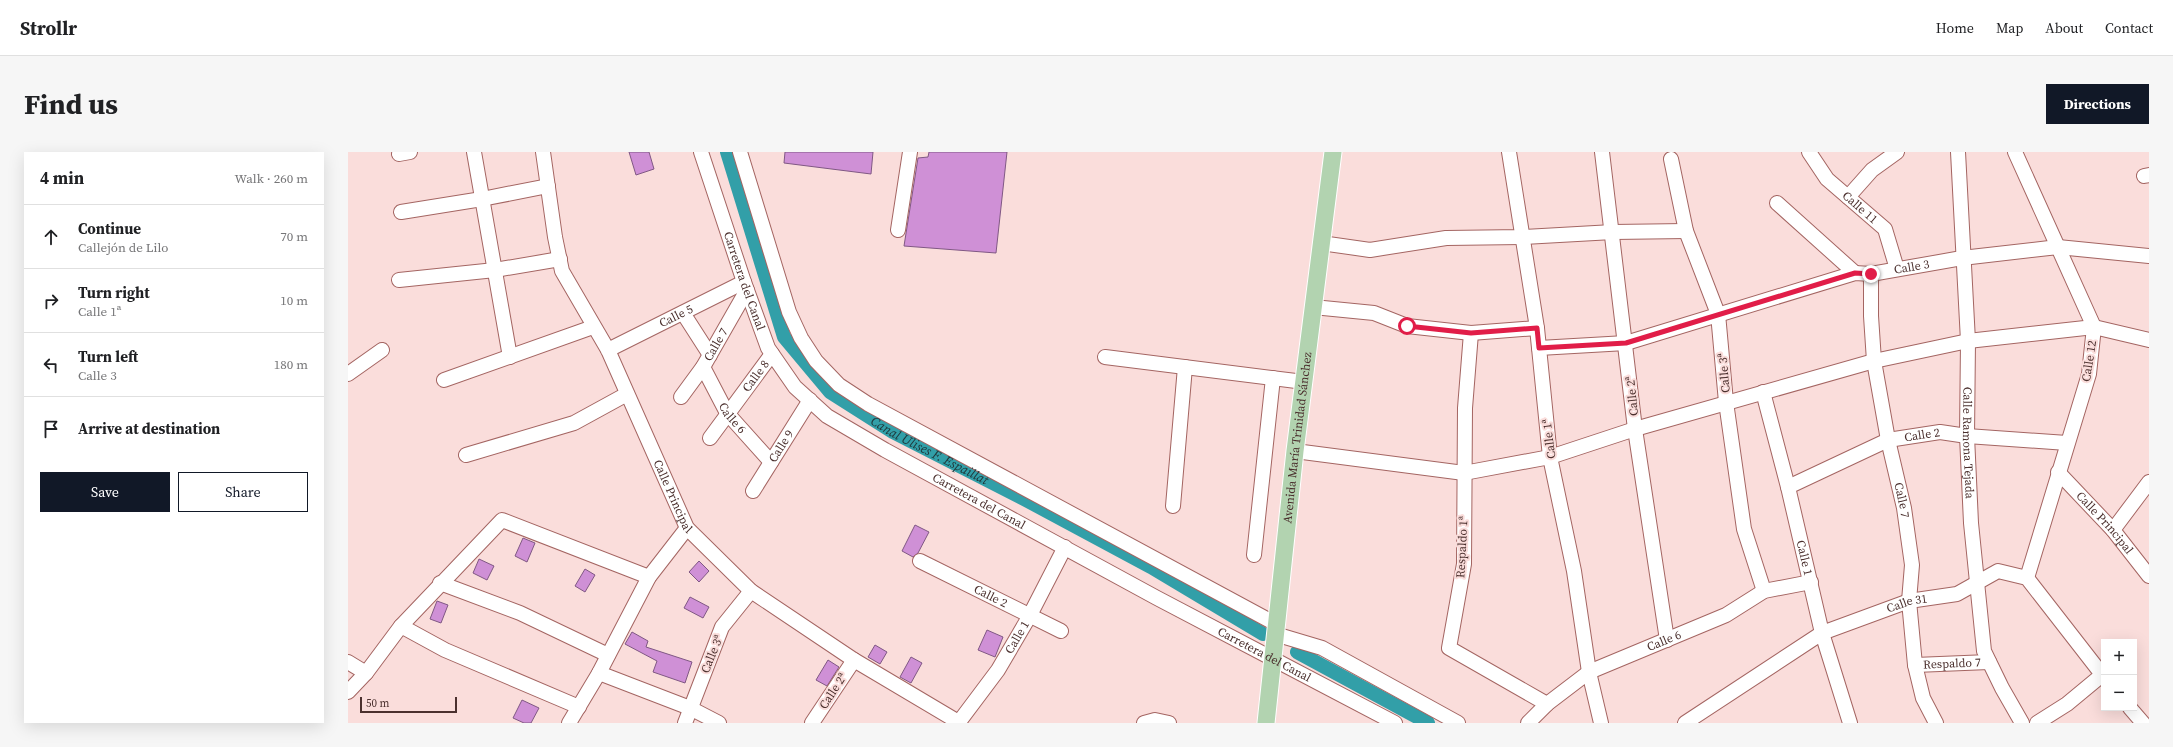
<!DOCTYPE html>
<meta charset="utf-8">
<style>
body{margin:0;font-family:"Source Serif 4",serif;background:#f6f6f6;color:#202124}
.controls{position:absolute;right:12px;bottom:12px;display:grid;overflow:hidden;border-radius:0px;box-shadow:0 4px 16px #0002}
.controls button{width:36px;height:36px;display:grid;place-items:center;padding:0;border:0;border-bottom:1px solid #e0e0e0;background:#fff;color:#202124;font:20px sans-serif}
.scale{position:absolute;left:12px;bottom:10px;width:97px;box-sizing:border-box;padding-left:4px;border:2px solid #4b302e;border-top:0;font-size:11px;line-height:14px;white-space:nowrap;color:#4b302e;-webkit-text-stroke:3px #fadddb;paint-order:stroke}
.stop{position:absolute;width:12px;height:12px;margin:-9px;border:3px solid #e11d48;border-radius:50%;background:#fff}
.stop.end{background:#e11d48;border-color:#fff;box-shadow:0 1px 4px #0008}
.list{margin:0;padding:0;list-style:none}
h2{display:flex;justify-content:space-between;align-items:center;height:52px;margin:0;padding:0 16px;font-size:17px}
h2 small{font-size:13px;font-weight:400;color:#757577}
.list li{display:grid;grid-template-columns:26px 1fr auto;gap:12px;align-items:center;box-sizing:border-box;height:64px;padding:0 16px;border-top:1px solid #e0e0e0}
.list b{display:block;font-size:15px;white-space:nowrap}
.list p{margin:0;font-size:13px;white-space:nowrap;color:#757577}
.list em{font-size:13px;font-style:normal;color:#757577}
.actions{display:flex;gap:8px;padding:12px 16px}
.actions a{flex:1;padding:9px 0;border:1px solid #111827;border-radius:0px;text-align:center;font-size:14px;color:#111827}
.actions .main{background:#111827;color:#fff}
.icon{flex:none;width:22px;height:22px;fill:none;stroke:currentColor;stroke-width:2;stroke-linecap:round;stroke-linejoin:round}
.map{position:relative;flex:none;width:1801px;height:571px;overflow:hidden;border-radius:0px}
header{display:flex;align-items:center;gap:24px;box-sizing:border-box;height:56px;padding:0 20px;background:#fff;border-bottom:1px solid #e0e0e0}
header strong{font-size:19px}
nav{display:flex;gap:22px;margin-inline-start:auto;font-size:14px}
.intro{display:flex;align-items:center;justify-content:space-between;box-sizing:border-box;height:96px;padding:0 24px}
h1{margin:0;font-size:28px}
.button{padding:10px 18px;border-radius:0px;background:#111827;color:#fff;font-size:14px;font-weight:700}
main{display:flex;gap:24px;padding:0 24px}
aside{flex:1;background:#fff;border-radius:0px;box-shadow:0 4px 16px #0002}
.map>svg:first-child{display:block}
</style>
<header>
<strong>Strollr</strong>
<nav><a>Home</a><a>Map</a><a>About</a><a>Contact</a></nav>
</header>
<div class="intro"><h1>Find us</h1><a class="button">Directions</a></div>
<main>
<aside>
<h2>4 min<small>Walk · 260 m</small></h2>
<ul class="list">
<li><svg class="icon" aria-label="ahead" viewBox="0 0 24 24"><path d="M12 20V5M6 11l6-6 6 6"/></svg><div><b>Continue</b><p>Callejón de Lilo</p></div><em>70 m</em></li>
<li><svg class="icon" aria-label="right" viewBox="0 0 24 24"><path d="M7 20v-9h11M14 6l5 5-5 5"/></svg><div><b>Turn right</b><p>Calle 1ª</p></div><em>10 m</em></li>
<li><svg class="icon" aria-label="left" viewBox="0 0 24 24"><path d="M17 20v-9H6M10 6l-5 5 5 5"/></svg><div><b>Turn left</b><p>Calle 3</p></div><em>180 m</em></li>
<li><svg class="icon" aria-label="arrive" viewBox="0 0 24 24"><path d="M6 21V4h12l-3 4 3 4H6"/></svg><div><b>Arrive at destination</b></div></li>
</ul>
<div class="actions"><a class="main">Save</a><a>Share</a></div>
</aside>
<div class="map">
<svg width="1801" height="571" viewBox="0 0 1801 571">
<rect width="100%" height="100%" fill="#fadddb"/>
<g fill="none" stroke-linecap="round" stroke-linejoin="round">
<g stroke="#329fa8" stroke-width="14">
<path id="s1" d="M379,0l57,185 46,55 63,40 133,68 125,67 112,67"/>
<polyline points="949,500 1080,571"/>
</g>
</g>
<g fill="#cf90d6" stroke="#805884">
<polygon points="281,0 301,0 306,17 288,23"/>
<polygon points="437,0 525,0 523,22 436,11"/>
<polygon points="581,0 659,0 648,101 556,94 570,6 580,5"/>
<polygon points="567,373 581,380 570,401 565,405 554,399"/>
<polygon points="175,386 187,391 179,410 167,404"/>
<polygon points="131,407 146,414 139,428 125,421"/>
<polygon points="351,409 361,419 351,430 341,420"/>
<polygon points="237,417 247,423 237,440 227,434"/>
<polygon points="342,445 361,455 355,466 336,456"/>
<polygon points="89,449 100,453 93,471 82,467"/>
<polygon points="639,478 655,485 647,505 630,498"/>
<polygon points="284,480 300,489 298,495 344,510 337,531 305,520 309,509 277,492"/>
<polygon points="527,493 539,500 532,512 520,505"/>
<polygon points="563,505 574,511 563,531 552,525"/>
<polygon points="480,508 491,515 479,534 468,528"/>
<polygon points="174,548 191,556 183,571 176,571 165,566"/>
</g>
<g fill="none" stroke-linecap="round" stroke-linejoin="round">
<g stroke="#a46562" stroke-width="16">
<g id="minor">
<polyline points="126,0 162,205"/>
<path id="s2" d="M195,0l12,85 7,34 46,79 79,178 64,63 103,69 106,63"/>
<path id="s3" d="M353,0l43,130 24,66 27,39 32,29 58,34 272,148 238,125"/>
<polyline points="392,0 441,160 453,186 468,209 491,233 520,252 928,472"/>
<polyline points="1161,0 1189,176 1202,305 1226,419 1241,520 1253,571"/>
<polyline points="1254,0 1287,277 1319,488"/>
<path id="s4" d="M1461,0l18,27 58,50 12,40"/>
<path id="s5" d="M1610,0l10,189 -1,95 4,87 13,128 18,37 20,35"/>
<polyline points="1667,0 1746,175 1741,222 1679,426"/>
<polyline points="51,2 62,0"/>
<polyline points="1323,7 1338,79 1370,162 1378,250 1396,377 1416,439"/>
<polyline points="1796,24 1801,23"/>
<polyline points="1500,45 1524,18 1549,0"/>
<polyline points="1429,51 1507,121"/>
<polyline points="53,60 134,47 200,34"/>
<polyline points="550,78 562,0"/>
<polyline points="973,91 1022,98 1098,86 1174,85 1265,80 1338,79"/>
<path id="s6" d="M1523,122v42l3,45 14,79 16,68 8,57 -3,36 6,64 8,33 13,25"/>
<polyline points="51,128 147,118 212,107"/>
<polyline points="965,155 1026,161 1059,174 1123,181 1189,176"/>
<polyline points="335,161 362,203"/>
<polyline points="1123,181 1117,256 1116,412 1101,496 1199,552"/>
<path id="s7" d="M1191,196l87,-5 229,-70 16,1 91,-16 96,-11 91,9"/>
<path id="s8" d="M260,198l136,-68"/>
<polyline points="757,205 956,230"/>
<path id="s9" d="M355,215l24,46 44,49"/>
<polyline points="0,222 34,198"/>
<polyline points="96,228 245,175"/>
<path id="s10" d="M1415,240l25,95 34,146 28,90"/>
<path id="s11" d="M333,245l22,-30 44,-77"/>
<path id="s12" d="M362,286l62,-84"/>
<polyline points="947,299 1116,321 1202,305 1287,277 1526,209 1620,189 1746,175 1801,188"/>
<polyline points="118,303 226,271 279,242"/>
<path id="s13" d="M1710,320l55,58 36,46"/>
<path id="s14" d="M1440,335l100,-47 52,-8 27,4 100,7"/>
<path id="s15" d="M405,339l57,-91"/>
<polyline points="825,354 837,215"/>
<polyline points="1765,378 1801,330"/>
<polyline points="906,403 925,226"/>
<path id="s16" d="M572,409l141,70"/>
<polyline points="92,431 172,461 260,503"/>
<polyline points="927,482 974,496 1110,571"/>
<polyline points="0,510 18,521"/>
<path id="s17" d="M1567,513l74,-3"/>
<polyline points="251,521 342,556 371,571"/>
<polyline points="0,540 18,521 53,474"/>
<polyline points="231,555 97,498 53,474 154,368 301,425"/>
<polyline points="1782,556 1795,571"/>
<path id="s18" d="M611,570l39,-52 31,-53 36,-70"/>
<polyline points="221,571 251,521 301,425 339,376"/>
<polyline points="337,571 374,475 403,439"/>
<polyline points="464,571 506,508"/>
<polyline points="796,571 807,568 821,571"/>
<path id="s19" d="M1180,571l19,-19 42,-32 137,-57 38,-24 47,-9"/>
<path id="s20" d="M1337,571l137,-90 87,-32 48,-7 41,-23 29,7 77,99"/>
<polyline points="1689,571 1719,552 1754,523"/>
</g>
</g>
<g stroke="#fff" stroke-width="19">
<g id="major">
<path id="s21" d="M918,571l29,-272 38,-299"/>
</g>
</g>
<use href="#minor" stroke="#fff" stroke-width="14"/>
<use href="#major" stroke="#b2d3b0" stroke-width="17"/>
</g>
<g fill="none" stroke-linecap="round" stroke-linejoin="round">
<polyline stroke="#e11d48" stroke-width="5" points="1059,174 1123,181 1189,176 1191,196 1278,191 1507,121 1523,122"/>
</g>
<g text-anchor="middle" stroke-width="4" stroke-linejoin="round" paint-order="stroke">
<g font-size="12" fill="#4b302e" stroke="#fadddb">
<text dy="4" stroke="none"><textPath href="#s4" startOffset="76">Calle 11</textPath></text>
<text dy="4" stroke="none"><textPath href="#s7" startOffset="384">Calle 3</textPath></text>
<text dy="4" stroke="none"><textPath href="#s3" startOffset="136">Carretera del Canal</textPath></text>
<text dy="4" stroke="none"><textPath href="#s8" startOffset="76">Calle 5</textPath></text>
<text dy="4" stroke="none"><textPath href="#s11" startOffset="63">Calle 7</textPath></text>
<text transform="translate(1741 209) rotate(-81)" y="4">Calle 12</text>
<text transform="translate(1376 221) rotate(-95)" y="4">Calle 3ª</text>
<text dy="4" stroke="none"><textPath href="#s12" startOffset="77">Calle 8</textPath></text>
<text transform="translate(1284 244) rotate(-96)" y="4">Calle 2ª</text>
<text dy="4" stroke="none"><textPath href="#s9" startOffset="59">Calle 6</textPath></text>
<text dy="4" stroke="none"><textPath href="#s14" startOffset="145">Calle 2</textPath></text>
<text dy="4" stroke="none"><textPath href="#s21" startOffset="287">Avenida María Trinidad Sánchez</textPath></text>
<text transform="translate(1201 287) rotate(-97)" y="4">Calle 1ª</text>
<text dy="4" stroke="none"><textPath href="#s5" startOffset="291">Calle Ramona Tejada</textPath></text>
<text dy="4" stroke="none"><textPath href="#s15" startOffset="53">Calle 9</textPath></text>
<text dy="4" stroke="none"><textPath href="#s2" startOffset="372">Calle Principal</textPath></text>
<text dy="4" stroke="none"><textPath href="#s3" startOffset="472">Carretera del Canal</textPath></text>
<text dy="4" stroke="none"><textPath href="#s6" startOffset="229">Calle 7</textPath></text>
<text dy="4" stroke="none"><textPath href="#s13" startOffset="69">Calle Principal</textPath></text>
<text transform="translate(1114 395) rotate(-87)" y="4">Respaldo 1ª</text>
<text dy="4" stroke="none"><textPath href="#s10" startOffset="171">Calle 1</textPath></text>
<text dy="4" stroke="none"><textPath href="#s16" startOffset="79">Calle 2</textPath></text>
<text dy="4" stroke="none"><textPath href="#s20" startOffset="254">Calle 31</textPath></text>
<text dy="4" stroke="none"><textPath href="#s18" startOffset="103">Calle 1</textPath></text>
<text dy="4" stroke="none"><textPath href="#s19" startOffset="161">Calle 6</textPath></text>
<text transform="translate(364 502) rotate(-68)" y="4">Calle 3ª</text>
<text dy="4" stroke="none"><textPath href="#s3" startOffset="796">Carretera del Canal</textPath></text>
<text dy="4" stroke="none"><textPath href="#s17" startOffset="37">Respaldo 7</textPath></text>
<text transform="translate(485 539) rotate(-57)" y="4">Calle 2ª</text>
</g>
<g font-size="13" font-style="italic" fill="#1f3639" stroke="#fadddb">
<text dy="5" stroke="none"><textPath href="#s1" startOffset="381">Canal Ulises F. Espaillat</textPath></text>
</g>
</g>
</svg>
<div class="controls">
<button>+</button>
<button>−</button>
</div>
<div class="scale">50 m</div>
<div class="stop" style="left:1059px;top:174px"></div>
<div class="stop end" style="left:1523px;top:122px"></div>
</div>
</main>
